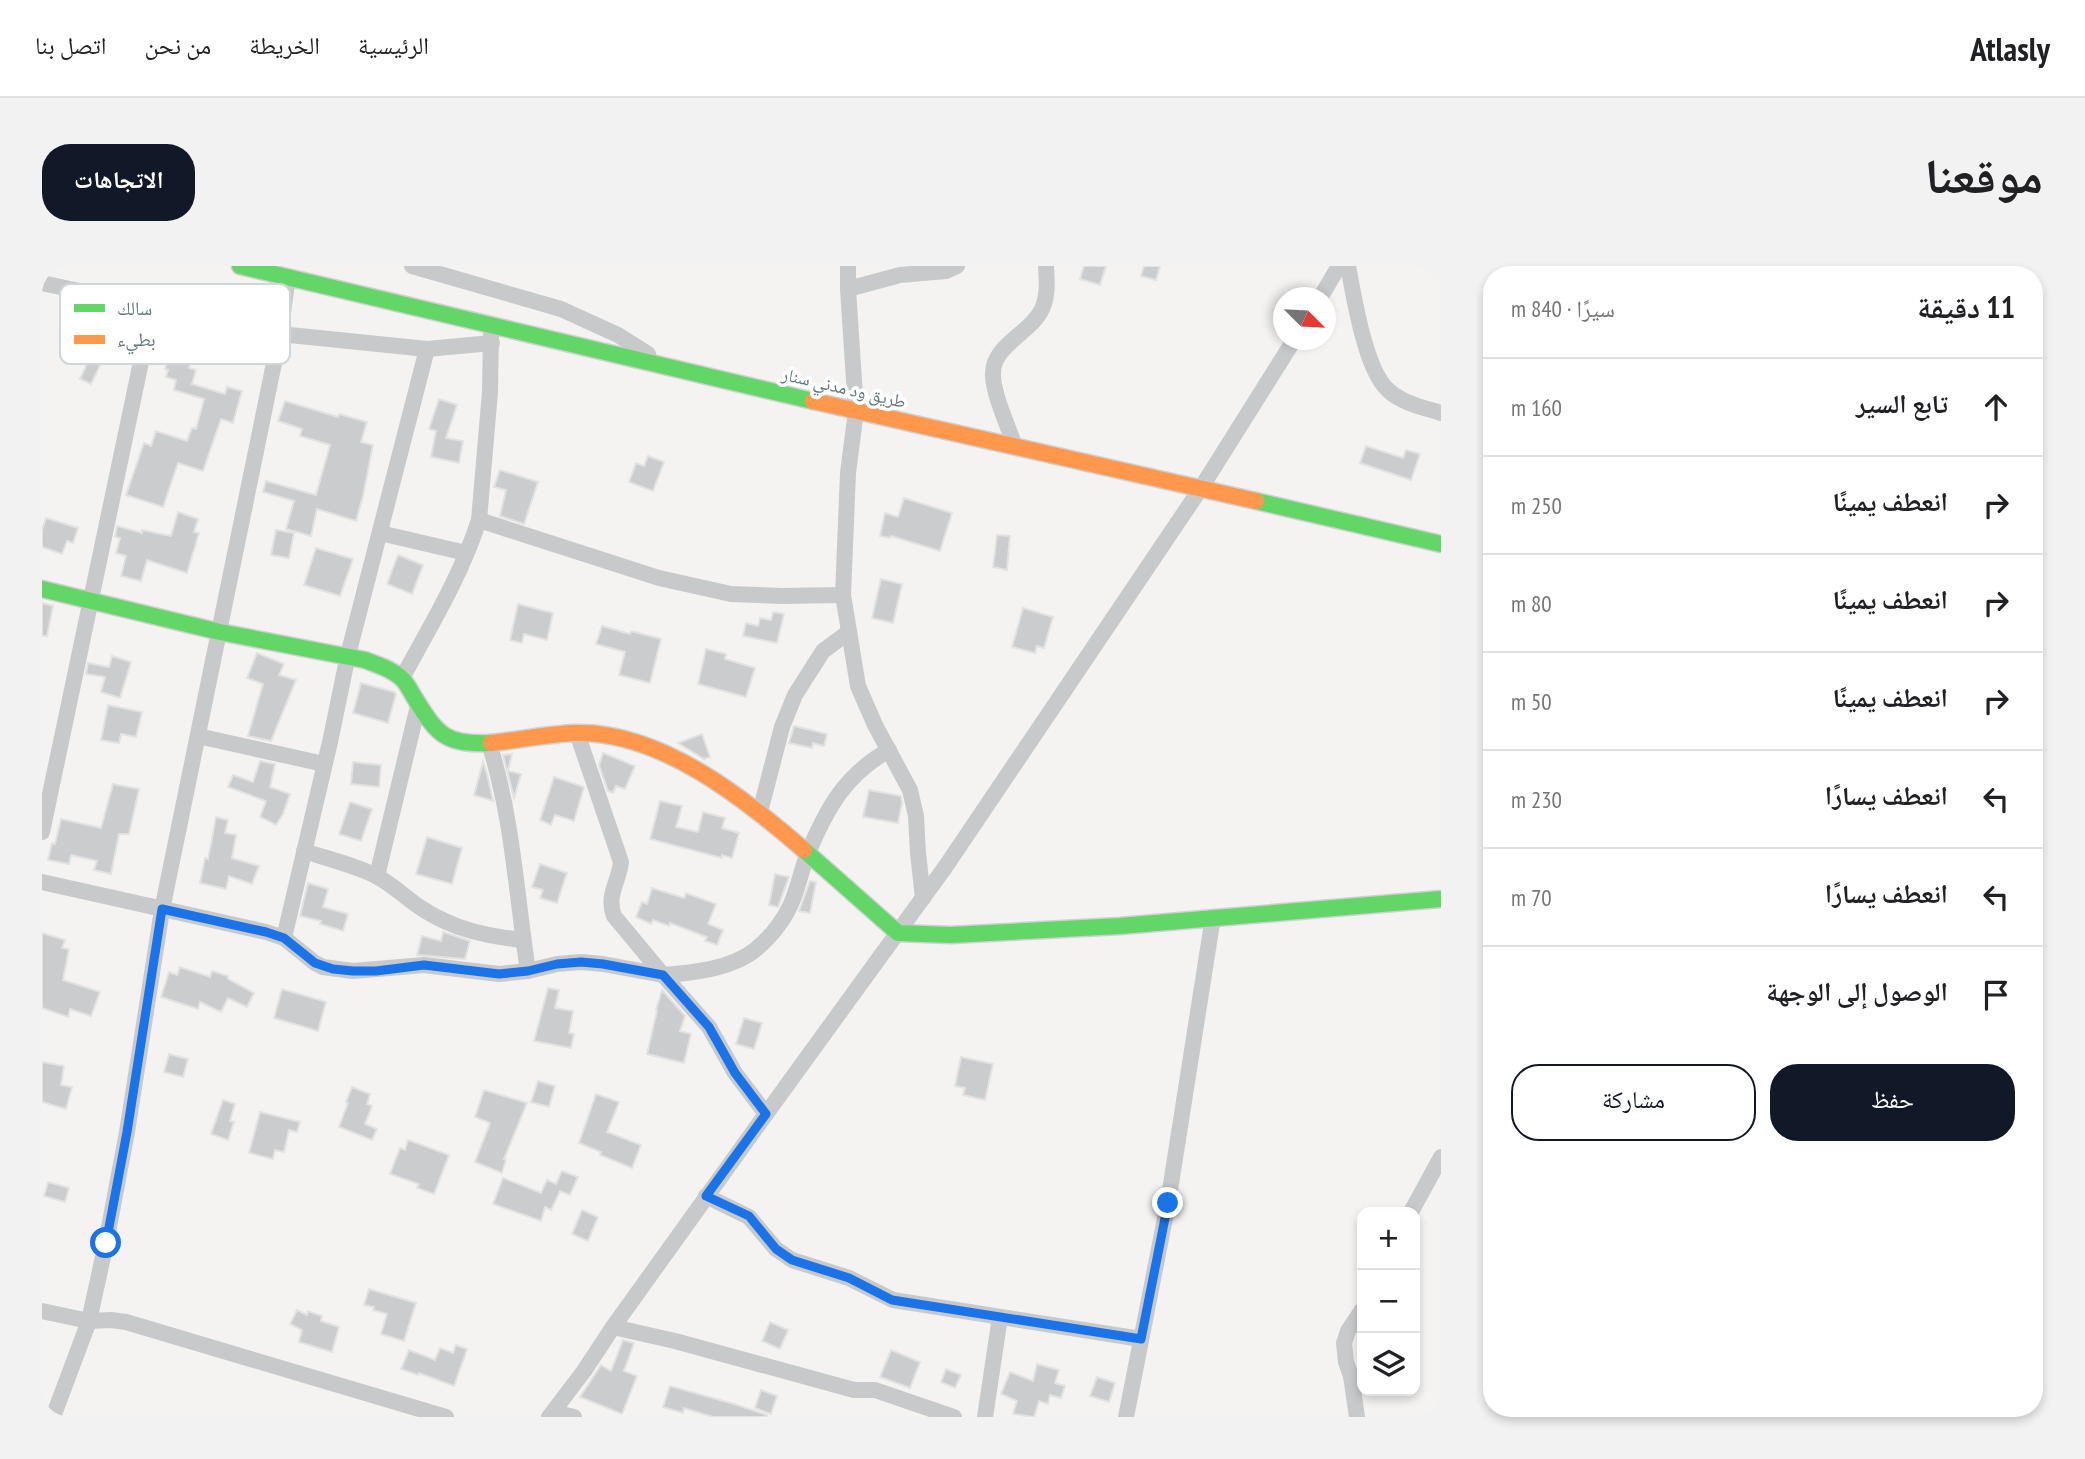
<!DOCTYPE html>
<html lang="ar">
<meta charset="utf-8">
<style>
body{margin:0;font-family:"PT Sans Narrow","Noto Naskh Arabic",sans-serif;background:#f2f2f2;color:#202124;direction:rtl}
.controls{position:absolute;right:21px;bottom:21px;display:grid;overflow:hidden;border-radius:14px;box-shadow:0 4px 10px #0003}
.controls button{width:63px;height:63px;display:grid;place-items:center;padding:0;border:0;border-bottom:2px solid #e0e0e0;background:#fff;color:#202124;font:35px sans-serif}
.compass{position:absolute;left:1231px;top:21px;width:63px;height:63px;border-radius:50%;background:#fff;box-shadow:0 4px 10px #0003;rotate:114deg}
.stop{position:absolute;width:21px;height:21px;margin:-16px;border:5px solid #1a73e8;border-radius:50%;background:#fff}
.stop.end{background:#1a73e8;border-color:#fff;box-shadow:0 2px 7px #0008}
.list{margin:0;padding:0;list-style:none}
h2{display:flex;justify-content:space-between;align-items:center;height:91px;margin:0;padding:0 28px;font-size:30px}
h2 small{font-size:23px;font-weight:400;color:#757577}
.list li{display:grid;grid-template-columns:46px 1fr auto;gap:21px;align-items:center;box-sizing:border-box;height:98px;padding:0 28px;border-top:2px solid #e0e0e0}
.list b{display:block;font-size:26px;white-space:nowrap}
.list em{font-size:23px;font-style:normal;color:#757577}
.actions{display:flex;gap:14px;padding:21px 28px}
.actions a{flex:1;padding:16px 0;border:2px solid #111827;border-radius:28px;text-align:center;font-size:24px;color:#111827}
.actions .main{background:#111827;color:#fff}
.icon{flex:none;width:38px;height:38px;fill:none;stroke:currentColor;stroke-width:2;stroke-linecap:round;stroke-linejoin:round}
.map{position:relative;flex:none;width:1399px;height:1151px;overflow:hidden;direction:ltr;border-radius:28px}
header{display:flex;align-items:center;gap:42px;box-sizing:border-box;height:98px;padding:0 35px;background:#fff;border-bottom:2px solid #e0e0e0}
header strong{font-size:33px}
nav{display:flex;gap:38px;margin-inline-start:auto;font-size:24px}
.intro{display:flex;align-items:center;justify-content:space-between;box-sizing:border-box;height:168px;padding:0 42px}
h1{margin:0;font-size:49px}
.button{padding:18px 32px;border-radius:28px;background:#111827;color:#fff;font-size:24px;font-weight:700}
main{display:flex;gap:42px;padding:0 42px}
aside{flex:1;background:#fff;border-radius:28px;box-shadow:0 4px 10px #0003}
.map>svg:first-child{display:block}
</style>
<header>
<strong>Atlasly</strong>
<nav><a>الرئيسية</a><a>الخريطة</a><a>من نحن</a><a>اتصل بنا</a></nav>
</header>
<div class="intro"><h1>موقعنا</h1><a class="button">الاتجاهات</a></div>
<main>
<aside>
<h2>11 دقيقة<small>سيرًا · 840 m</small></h2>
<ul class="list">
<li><svg class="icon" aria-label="ahead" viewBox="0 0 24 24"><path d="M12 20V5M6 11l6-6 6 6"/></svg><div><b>تابع السير</b></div><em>160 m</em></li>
<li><svg class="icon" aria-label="right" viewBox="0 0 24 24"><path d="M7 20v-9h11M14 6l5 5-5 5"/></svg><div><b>انعطف يمينًا</b></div><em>250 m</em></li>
<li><svg class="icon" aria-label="right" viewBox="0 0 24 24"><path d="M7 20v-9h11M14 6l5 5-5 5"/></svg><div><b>انعطف يمينًا</b></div><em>80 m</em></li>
<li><svg class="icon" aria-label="right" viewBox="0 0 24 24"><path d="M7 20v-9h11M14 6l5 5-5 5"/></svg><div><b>انعطف يمينًا</b></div><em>50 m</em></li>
<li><svg class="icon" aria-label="left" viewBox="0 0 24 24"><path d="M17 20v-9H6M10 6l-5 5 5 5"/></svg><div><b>انعطف يسارًا</b></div><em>230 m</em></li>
<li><svg class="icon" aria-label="left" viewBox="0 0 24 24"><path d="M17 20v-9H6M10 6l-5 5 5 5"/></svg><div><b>انعطف يسارًا</b></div><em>70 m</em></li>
<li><svg class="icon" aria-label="arrive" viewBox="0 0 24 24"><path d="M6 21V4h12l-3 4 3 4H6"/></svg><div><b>الوصول إلى الوجهة</b></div></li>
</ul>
<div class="actions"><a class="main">حفظ</a><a>مشاركة</a></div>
</aside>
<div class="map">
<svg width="1399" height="1151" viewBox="0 0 1399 1151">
<rect width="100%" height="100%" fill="#f4f3f2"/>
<g fill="#cbcccd" stroke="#e3e2e2" stroke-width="2">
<polygon points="1042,0 1064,0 1058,19 1038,13"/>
<polygon points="1102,0 1118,0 1114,14 1099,10"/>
<polygon points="39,68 67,81 49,118 38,113 51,85 34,77"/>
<polygon points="131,75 153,81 147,102 154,104 150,118 183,128 185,121 200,125 191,157 179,153 161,205 136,197 121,241 84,229 102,177 109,180 114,165 145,175 150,162 154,163 162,133 132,124 134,114 124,111 126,104 123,103"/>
<polygon points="397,133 415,139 404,172 421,175 417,197 389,191 394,165 387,163"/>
<polygon points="243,135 296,151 297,148 325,156 319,176 331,179 321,230 314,255 275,243 269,270 244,263 252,235 221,226 224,215 274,229 288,179 258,170 260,163 236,155"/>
<polygon points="1324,180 1361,192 1364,184 1378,188 1369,214 1318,197"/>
<polygon points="606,190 622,196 611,225 587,216 594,197 602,200"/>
<polygon points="458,204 496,216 482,258 458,250 464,224 452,221"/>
<polygon points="862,232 910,247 898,285 849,270 848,272 838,270 843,247 856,251"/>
<polygon points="136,246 156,253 152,266 157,267 145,307 105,294 99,315 79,310 84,290 74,287 78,272 73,271 75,260 100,267 100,264 129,270"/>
<polygon points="4,252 36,262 31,277 25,275 20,288 0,281 0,264"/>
<polygon points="234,264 252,267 247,292 229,289"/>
<polygon points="955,269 968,270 965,304 951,301"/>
<polygon points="274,282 311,293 298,330 262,319"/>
<polygon points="356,289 381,299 370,328 345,318"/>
<polygon points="839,313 860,318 851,357 830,352"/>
<polygon points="0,337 11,340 5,370 0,370"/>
<polygon points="476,338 511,347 505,374 482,368 480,377 468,374"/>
<polygon points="981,342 1011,351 1002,382 995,380 993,387 970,381"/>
<polygon points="731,346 742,348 735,377 701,370 704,357 716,360 718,352 729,354"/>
<polygon points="560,360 588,368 589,365 619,373 608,417 577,409 583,386 554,378"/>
<polygon points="664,383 684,388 683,393 713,402 704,431 656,418"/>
<polygon points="215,387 242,398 237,409 254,414 229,475 206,470 221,418 205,412"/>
<polygon points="70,390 89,396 78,432 59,426 63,411 44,408 46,397 67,401"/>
<polygon points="319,417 352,426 354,428 346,457 311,447"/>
<polygon points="66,439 100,446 94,471 79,468 77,477 59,474"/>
<polygon points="752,460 785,468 782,480 771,477 770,482 747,477"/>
<polygon points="660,468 668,491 662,493 636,477"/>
<polygon points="561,487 593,500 583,523 574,520 571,527 566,525 557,499"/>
<polygon points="470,488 466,505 479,508 472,532 461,489"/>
<polygon points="218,495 233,498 228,521 248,528 241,548 234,559 218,551 224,535 186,521 191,509 211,516"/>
<polygon points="311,496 339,499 337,521 309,518"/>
<polygon points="441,496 445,508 451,535 432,529"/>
<polygon points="512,511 542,521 532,555 513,549 509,559 498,554"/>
<polygon points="71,518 97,523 87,568 77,568 69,608 52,604 55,595 29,589 27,598 6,594 10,577 13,578 19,553 59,562"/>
<polygon points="827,524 859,530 860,537 856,557 821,551"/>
<polygon points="618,535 640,540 634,561 656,566 661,546 683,552 680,562 697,567 690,592 680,589 680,592 608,573"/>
<polygon points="308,536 330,543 319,575 297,568"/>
<polygon points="174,551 186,554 183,567 194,569 190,592 217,600 210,618 187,610 184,623 158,617 163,592 166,593"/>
<polygon points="385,571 420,582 410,618 374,608"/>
<polygon points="498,598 525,607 515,637 498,632 501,624 490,621"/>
<polygon points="733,608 747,611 736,641 727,639"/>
<polygon points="768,615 774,616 768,647 757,645"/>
<polygon points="266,617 286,623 281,641 306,648 301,665 278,658 279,655 258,650"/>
<polygon points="610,622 642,632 644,627 674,638 666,658 681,664 675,679 663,675 665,671 628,657 627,660 611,654 609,658 594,651 600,636 605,638"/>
<polygon points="401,666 428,675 423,693 375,689 380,670 399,675"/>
<polygon points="0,667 23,674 20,682 27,683 21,714 58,726 49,750 28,743 26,751 0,742"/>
<polygon points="138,701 168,711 170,705 186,710 186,713 212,727 205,741 186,732 179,746 158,736 156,743 119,731 127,706 135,709"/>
<polygon points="506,722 517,724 513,742 531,745 527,767 532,768 529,782 492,775"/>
<polygon points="240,723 284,736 276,765 232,752"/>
<polygon points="620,724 643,750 638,765 649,768 642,797 605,788 615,745 614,744"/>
<polygon points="702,752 720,757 712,783 694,778"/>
<polygon points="127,788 146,793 141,811 122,806"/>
<polygon points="919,791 951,798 943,834 921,829 923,822 913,820"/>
<polygon points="0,796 22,800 19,819 30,821 24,843 0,836"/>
<polygon points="496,815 513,820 507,841 489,836"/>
<polygon points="310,821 328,828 325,838 330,840 323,858 335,863 330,874 297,861 306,837 304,836"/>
<polygon points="442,824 485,837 462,893 464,894 460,907 433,896 448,857 433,851"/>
<polygon points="554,828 577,836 565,866 599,879 590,902 558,889 559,886 537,877"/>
<polygon points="181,834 193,838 188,855 192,856 186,874 169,868"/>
<polygon points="218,846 258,856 255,866 247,864 242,886 233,884 231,893 207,887"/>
<polygon points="366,874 407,889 392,928 375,922 377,918 348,908 358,882 363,884"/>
<polygon points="520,905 536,911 528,929 518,925 509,944 503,941 499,955 451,938 461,912 499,927 505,914 514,918"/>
<polygon points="6,916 27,922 23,936 2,930"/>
<polygon points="540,944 556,951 546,975 530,968"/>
<polygon points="327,1023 374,1037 362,1075 339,1068 345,1048 331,1044 332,1041 322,1039"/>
<polygon points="255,1044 265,1049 266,1045 280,1050 279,1055 297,1061 290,1086 257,1076 260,1064 248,1058"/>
<polygon points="728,1056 746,1064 738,1083 720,1075"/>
<polygon points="581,1074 592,1077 582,1105 595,1110 580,1148 538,1131 559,1099 569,1105"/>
<polygon points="414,1079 425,1083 412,1120 377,1107 376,1109 359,1103 367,1084 393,1094 398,1082 411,1087"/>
<polygon points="849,1084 878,1096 868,1122 838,1111"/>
<polygon points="995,1098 1017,1104 1013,1117 1023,1120 1019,1132 1008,1129 1006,1138 997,1135 992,1151 971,1148 975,1135 959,1128 968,1106 991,1115"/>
<polygon points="904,1103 919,1109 913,1122 899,1116"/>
<polygon points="1055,1111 1073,1117 1067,1136 1048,1130"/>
<polygon points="628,1120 692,1138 725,1149 724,1151 671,1151 642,1142 641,1147 621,1141"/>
<polygon points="719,1124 735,1130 729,1148 713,1142"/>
</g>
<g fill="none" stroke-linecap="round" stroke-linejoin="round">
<g stroke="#cfd0d0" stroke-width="19">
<g id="fast">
<polyline points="198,0 771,135"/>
<polyline points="1214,235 1399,278"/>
<path d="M0,323l178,43 145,28c12,5 25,8 35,17 7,5 11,16 16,23 22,36 31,45 75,43"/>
<polyline points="762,584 856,667 909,669 1078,660 1399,633"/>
</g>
</g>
<g stroke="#cfd0d0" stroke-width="19">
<g id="slow">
<polyline points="771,135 1214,235"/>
<path d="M449,477c28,-3 57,-9 85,-10 84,-2 168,65 228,117"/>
</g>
</g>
<g stroke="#c8c9ca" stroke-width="16">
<polyline points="370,0 519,43 576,69 606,88"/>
<polyline points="806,0 806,23 814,145 806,207 801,329 816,420 833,459 868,524 874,550 876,587 881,632"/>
<path d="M1306,0c6,31 17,102 39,123 14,14 35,18 54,24"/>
<polyline points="0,17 238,68 385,83 450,77"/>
<polyline points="806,23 858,9 904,5 915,0"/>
<polyline points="1278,32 1297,0"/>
<path d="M973,181c-6,-19 -23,-55 -22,-74 0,-28 38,-40 49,-64 6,-13 5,-28 4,-43"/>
<polyline points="437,254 617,312 689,328 740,330 801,329"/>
<polyline points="338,267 424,287"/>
<path d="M360,412c28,-51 59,-102 77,-158l11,-128 1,-58"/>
<path d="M535,467l44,129c-2,20 -15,33 -7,54l49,59c29,-2 68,-6 92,-25 16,-13 31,-32 38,-51 6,-15 9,-31 15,-46 19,-45 37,-78 81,-103"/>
<polyline points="156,470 282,498"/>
<path d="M447,477c24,76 27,150 39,228"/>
<polyline points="718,546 740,461 753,429 781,385 807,366"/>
<polyline points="0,566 111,39"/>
<path d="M262,585c21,7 54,15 72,25 16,8 30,22 45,32 32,21 64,28 102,32"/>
<polyline points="335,610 376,440"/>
<polyline points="0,616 224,666 242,672 273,697 281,701 311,705 382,699 457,708 486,705 515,698 539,696 561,698 621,709 667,761 693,807 724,848"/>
<polyline points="242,672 288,476 306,389 385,83"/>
<polyline points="664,930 707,951 734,983 750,994 807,1012 851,1034 1099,1073"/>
<polyline points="1369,946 1399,891"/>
<polyline points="0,1045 47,1055 69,1054 84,1056 404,1151"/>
<polyline points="571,1061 633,1075 812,1124 833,1124 912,1151"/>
<polyline points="511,1146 532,1151"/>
<polyline points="11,1151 47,1055 64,977 85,866 120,644 238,68 246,11"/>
<polyline points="507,1151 542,1105 571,1061 724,848 904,600 1159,222 1252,74"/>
<polyline points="943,1151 958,1051"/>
<polyline points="1084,1151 1126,937 1171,651"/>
<polyline points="1315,1151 1309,1110 1304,1096 1302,1077 1306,1065 1320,1044"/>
</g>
<use href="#fast" stroke="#63d668" stroke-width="16"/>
<use href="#slow" stroke="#ff974d" stroke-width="16"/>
</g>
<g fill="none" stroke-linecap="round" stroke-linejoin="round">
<polyline stroke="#1a73e8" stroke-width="9" points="64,977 85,866 120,643 224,666 242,672 273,697 291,703 311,705 334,705 382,699 457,708 486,705 515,698 539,696 561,698 621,709 667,761 693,807 724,848 664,930 707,950 734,983 750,994 807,1012 850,1034 1099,1073 1126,937"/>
</g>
<g text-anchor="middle" stroke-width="7" stroke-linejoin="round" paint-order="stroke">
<g font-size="18" fill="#5f767d" stroke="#fff">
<text transform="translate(802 122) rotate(13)" y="6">طريق ود مدني سنار</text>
</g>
</g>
<rect x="18" y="18" width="230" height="80" rx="10" fill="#fff" stroke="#cfd6d8" stroke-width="2"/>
<rect x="32" y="38" width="31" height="8" fill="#63d668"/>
<rect x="32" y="69" width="31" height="9" fill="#ff974d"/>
<g font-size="19" fill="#5f767d">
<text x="75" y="49">سالك</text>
<text x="75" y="80">بطيء</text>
</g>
</svg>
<div class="controls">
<button>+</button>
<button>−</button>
<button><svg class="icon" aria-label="layers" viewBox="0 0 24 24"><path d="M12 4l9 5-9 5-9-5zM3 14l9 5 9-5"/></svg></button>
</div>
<svg class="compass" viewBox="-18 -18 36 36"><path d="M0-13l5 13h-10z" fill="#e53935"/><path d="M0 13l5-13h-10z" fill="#757577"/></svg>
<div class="stop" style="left:64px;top:977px"></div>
<div class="stop end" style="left:1126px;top:937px"></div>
</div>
</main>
